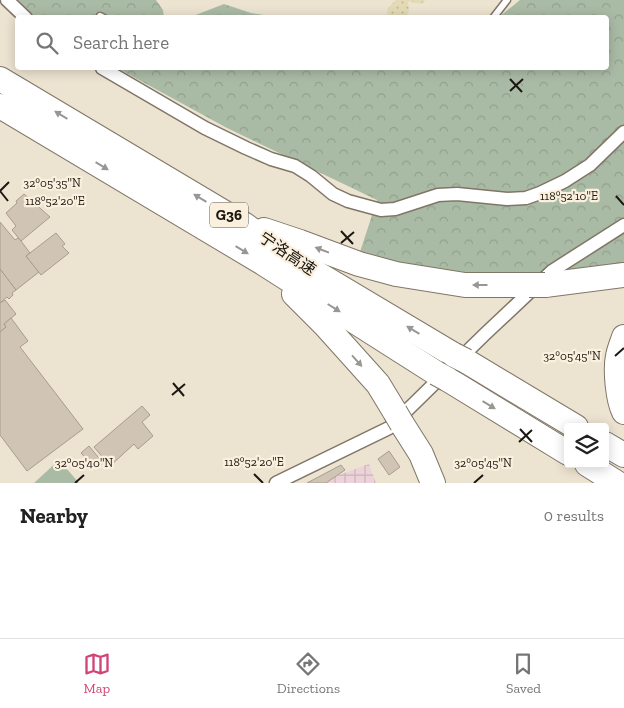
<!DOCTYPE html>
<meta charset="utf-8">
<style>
body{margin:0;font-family:"Zilla Slab","Noto Sans SC",serif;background:#f2f2f2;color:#222}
.controls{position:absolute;right:15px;bottom:15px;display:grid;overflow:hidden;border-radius:5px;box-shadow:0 2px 12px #0003}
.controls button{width:45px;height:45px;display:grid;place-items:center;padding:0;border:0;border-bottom:1px solid #e0e0e0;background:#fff;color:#222;font:25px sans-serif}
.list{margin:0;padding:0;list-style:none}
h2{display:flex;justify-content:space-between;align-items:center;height:65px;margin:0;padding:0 20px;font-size:21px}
h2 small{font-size:16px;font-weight:400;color:#767676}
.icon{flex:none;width:28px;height:28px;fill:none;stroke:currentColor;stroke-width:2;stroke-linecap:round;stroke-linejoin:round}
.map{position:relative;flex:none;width:624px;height:483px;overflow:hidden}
.search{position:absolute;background:#fff;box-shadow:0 2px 12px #0003;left:15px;right:15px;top:15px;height:55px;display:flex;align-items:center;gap:12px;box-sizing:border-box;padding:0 18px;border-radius:5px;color:#767676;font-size:19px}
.sheet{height:155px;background:#fff}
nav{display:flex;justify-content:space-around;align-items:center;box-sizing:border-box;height:70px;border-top:1px solid #e0e0e0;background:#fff;font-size:14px;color:#767676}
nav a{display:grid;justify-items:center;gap:2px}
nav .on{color:#d04477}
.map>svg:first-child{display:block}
</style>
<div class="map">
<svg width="624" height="483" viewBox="0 0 624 483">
<defs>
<pattern id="industrial-grid" width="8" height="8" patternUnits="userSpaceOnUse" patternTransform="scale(1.25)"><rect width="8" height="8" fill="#ecd2d9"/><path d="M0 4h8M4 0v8" fill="none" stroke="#cab4b9"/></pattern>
<pattern id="forest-crowns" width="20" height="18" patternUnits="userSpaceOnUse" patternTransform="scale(1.25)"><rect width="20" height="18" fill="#aabba5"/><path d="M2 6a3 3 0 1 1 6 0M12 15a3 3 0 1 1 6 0" fill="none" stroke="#92a08d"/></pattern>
<pattern id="sand-dots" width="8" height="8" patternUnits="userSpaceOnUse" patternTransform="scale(1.25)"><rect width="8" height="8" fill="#e4dbb6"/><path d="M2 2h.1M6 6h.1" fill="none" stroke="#c3bb9b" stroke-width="1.8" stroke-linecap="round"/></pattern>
</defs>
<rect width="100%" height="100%" fill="#ede3d1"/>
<polygon fill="url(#industrial-grid)" points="369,464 376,483 317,483"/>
<g fill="url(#forest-crowns)">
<polygon points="14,0 156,0 163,10 164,17 35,17"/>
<polygon points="520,0 624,0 624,267 515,279 358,258 377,200 227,128 117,68 606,68 606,18 499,17"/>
<polygon points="224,4 251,13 277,17 192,17 193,16"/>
</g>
<path fill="url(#sand-dots)" d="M396,0h29l-1,2c-5,3 -9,1 -14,-1l-2,1 1,9 -2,5 -3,1h-14l-3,-4 1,-5z"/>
<polygon fill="#aabba5" points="59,460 79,483 34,483"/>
<g fill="#d0c5b4" stroke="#a89d8d">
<polygon points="24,194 50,217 21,241 12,230 16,226 6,213 17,203 16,201"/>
<polygon points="0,222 15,240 18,238 21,241 30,253 26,256 39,272 16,290 0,269"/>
<polygon points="56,233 65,244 62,246 69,253 41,275 26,256"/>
<polygon points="0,269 16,290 12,293 13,295 9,299 7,297 0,303"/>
<polygon points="5,300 16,314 4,324 6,327 0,332 0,303"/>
<polygon points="11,318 28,341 20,347 83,429 27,471 0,435 0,332 6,327 4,324"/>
<polygon points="142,406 150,415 142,422 153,436 138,449 134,444 110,466 94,447"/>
<polygon points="89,446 103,463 96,469 81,453"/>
<polygon points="389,451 400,467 389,475 378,459"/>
<polygon points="341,465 345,470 326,483 307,483"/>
</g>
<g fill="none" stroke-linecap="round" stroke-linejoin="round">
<g stroke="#807667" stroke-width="9">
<g id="service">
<polyline points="100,16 104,18"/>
<polyline points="493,18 507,0"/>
</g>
</g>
<g stroke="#807667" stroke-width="15">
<g id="minor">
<polyline points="7,0 26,18"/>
<polyline points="102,68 205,128 246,148 271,159 295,166 311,176 333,194 348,201 381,210 395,209 438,195 457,194 507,199 526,198 540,193 565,181 590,165 624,132"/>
<polyline points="276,483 389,428 484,335 552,271 624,225"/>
</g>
</g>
<g stroke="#807667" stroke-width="26">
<g id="motorway">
<polyline points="0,79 245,225 293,259 454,355"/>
<polyline points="0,106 263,263 436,373"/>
<polyline points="264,230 300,242 359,264 396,274 465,285 529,285"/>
<polyline points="545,285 624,275"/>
<polyline points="294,294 325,325 378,384 395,412"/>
<path d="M624,337c-2,6 -5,13 -6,19 -3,14 0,44 6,56"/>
<polyline points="466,361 576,427"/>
<polyline points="447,379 568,453"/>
<polyline points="402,424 421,454 433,483"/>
<polyline points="605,444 624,455"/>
<polyline points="587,464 617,483"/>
</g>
</g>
<use href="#service" stroke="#fff" stroke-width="6"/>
<use href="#minor" stroke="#fff" stroke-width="12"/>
<use href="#motorway" stroke="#fff" stroke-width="24"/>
<g stroke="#807667" stroke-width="26" stroke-linecap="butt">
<g id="motorway-bridge">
<polyline points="529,285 545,285"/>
<polyline points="454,355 466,361"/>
<polyline points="436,373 447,379"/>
<polyline points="395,412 402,424"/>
</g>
</g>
<use href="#motorway-bridge" stroke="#fff" stroke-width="24"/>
</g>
<defs><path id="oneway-solid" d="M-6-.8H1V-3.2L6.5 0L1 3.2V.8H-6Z" transform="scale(1.25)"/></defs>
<g fill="#989794">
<use href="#oneway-solid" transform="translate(61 115) rotate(-149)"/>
<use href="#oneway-solid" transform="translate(102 166) rotate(31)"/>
<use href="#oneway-solid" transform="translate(200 198) rotate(-149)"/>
<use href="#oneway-solid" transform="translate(242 250) rotate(31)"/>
<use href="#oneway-solid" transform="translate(322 250) rotate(-159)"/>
<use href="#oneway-solid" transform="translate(480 285) rotate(-180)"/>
<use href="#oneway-solid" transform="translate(334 308) rotate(32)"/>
<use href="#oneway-solid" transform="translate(413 330) rotate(-149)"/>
<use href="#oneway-solid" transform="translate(357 361) rotate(48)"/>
<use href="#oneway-solid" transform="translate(489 405) rotate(31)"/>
</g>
<path fill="none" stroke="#1b1711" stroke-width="2" d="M510,79l12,13M510,91l13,-12M0,191l8,10M0,191l9,-9M616,196l8,9M341,231l12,13M341,243l13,-11M615,356l9,-8M173,383l11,13M172,395l13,-11M520,429l12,13M519,442l13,-12M254,474l9,9M75,483l9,-8M474,483l9,-8"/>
<g text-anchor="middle" stroke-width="4.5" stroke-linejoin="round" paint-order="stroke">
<rect fill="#fbf0de" stroke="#5e584e" stroke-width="1" x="210" y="202.5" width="38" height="25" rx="4"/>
<g font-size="15" font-weight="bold" fill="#1b1711">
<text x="229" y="220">G36</text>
</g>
<g font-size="16" fill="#1b1711" stroke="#fbf0de">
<text transform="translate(288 253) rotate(34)" y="6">宁洛高速</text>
</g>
</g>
<g font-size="12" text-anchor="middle" fill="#1b1711" stroke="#fbf0de" stroke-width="4.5" stroke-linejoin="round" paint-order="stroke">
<text x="52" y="187">32°05'35"N</text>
<text x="569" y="200">118°52'10"E</text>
<text x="55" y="205">118°52'20"E</text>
<text x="572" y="360">32°05'45"N</text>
<text x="254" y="466">118°52'20"E</text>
<text x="84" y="467">32°05'40"N</text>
<text x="483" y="467">32°05'45"N</text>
</g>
</svg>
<div class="controls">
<button><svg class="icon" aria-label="layers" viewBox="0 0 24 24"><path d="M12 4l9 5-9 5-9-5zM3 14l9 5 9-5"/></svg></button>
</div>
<div class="search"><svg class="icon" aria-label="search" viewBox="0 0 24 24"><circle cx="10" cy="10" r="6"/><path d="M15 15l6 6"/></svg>Search here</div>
</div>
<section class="sheet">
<h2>Nearby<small>0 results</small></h2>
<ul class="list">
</ul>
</section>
<nav>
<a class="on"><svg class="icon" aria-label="map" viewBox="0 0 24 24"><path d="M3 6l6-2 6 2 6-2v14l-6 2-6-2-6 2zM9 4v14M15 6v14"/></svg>Map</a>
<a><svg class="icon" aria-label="directions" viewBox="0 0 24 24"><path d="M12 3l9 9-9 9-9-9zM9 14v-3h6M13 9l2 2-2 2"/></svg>Directions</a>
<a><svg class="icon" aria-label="saved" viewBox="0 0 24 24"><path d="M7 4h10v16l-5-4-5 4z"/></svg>Saved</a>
</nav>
